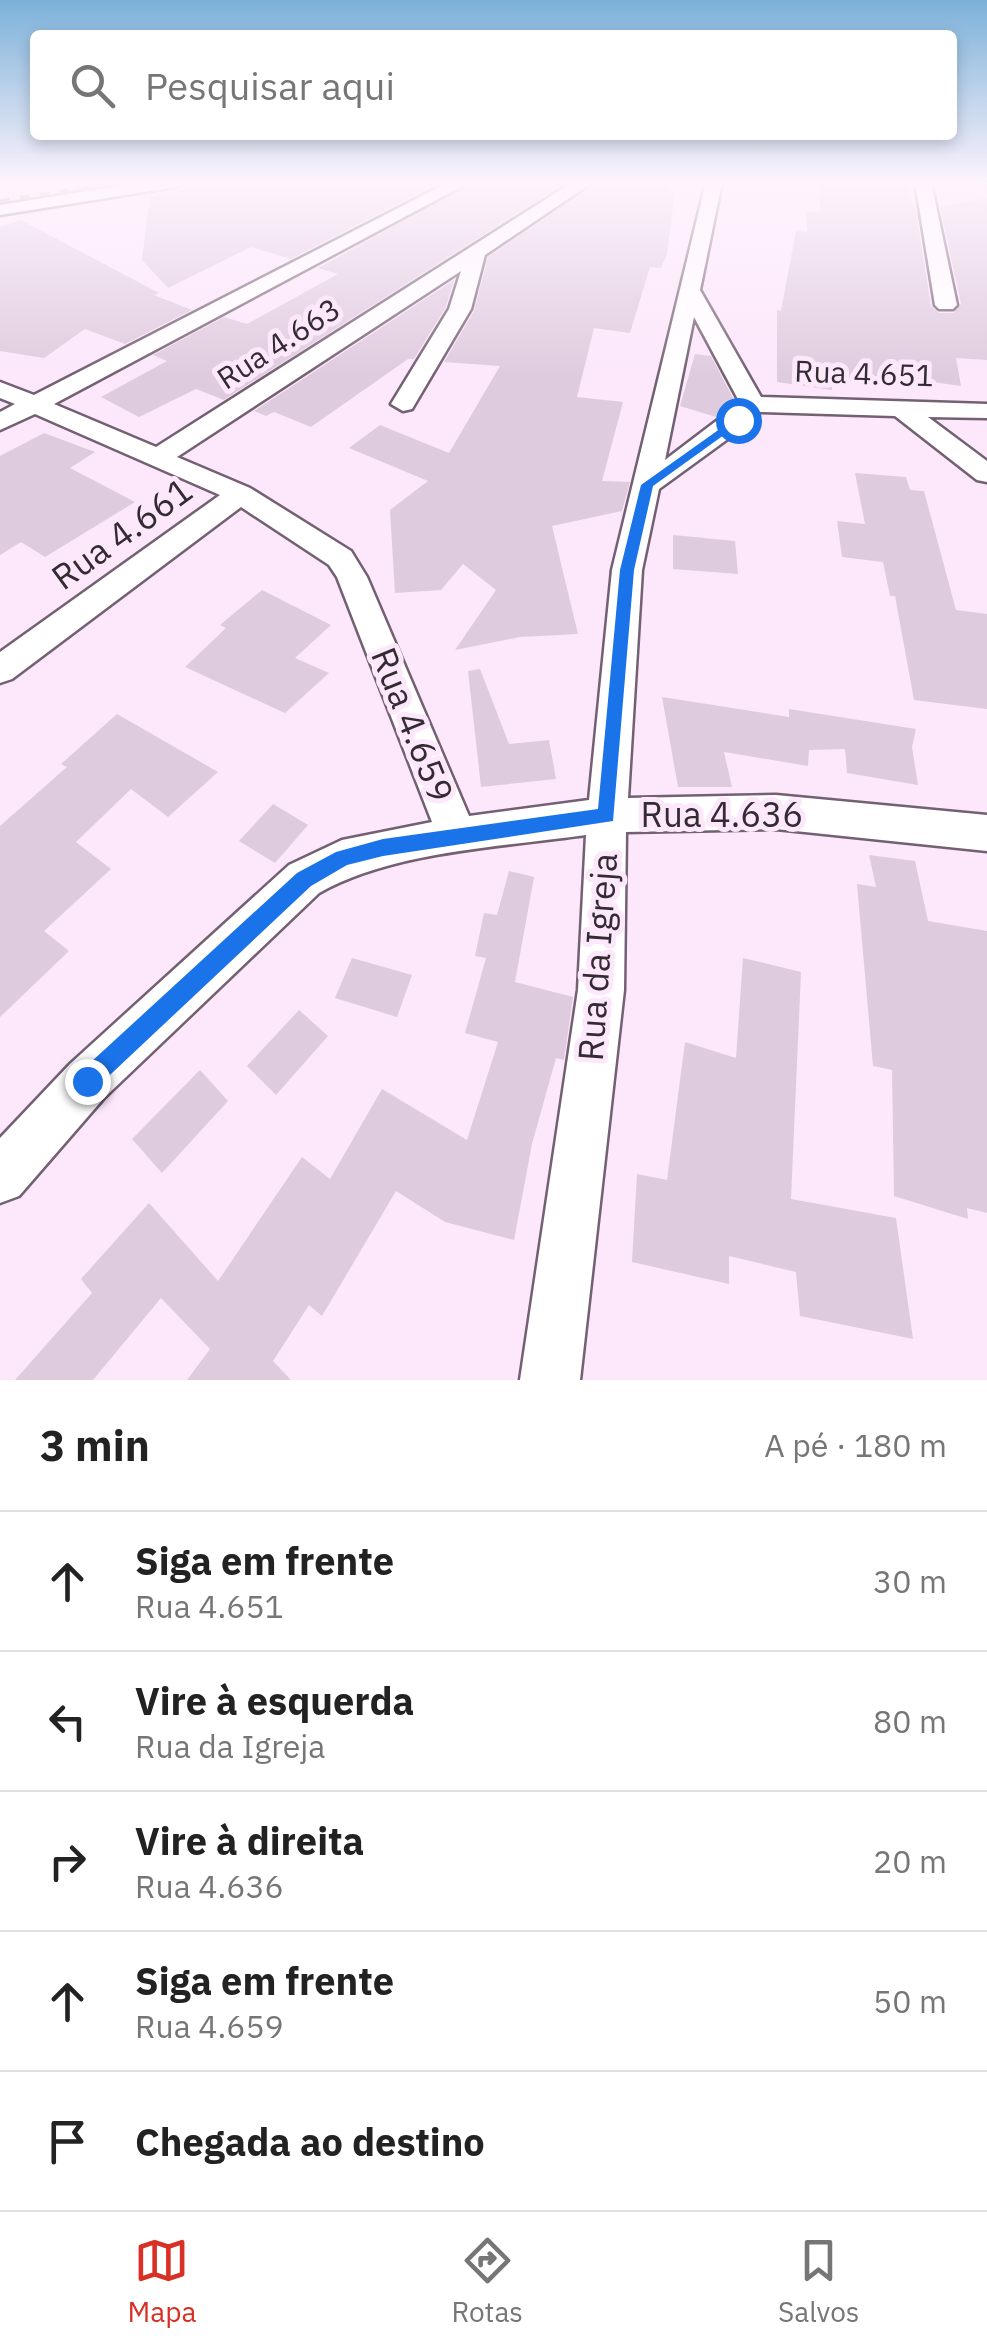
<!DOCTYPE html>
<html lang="pt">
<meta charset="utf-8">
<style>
body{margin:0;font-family:"IBM Plex Sans",sans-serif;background:#f2f2f2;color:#222}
.stop{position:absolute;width:30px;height:30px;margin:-22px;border:8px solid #1a73e8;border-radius:50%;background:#fff}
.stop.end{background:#1a73e8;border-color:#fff;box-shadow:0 2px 10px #0008}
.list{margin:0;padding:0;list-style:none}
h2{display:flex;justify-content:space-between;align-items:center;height:130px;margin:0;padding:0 40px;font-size:42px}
h2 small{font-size:32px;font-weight:400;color:#767676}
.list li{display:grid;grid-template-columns:65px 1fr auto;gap:30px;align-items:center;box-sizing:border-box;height:140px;padding:0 40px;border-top:2px solid #e0e0e0}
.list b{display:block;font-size:38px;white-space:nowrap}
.list p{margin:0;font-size:32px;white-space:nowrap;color:#767676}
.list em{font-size:32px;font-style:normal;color:#767676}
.icon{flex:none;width:55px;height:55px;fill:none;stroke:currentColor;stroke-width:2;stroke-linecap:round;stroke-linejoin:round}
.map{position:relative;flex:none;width:987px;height:1380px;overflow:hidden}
.search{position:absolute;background:#fff;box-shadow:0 5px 15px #0003;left:30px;right:30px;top:30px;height:110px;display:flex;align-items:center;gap:25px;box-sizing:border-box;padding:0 35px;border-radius:10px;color:#767676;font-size:38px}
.sheet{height:830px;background:#fff}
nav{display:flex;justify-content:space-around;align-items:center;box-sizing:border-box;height:140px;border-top:2px solid #e0e0e0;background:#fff;font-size:28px;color:#767676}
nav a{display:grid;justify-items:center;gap:5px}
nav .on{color:#d93025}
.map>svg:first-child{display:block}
</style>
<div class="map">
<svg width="987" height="1380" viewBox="0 0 987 1380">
<rect width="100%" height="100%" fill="#fce7fb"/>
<g fill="#dfcbde">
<polygon points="187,182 440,182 291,259 251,247 168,288 142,260 150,195 176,191"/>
<polygon points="474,182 566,182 224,400 196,389 139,417 101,397 167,361 153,355 224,317 247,324 338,274 318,268"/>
<polygon points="597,182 671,182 670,192 675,192 667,254 661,268 650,267 630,333 594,328 577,397 623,402 602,481 630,482 622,511 552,526 578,634 520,637 455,650 496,590 463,564 441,590 395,593 390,510 428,481 349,448 380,425 449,453 500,366 444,362 474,311 488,257"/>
<polygon points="822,182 903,182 916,211 931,306 939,313 953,313 961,304 940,207 987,198 987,360 956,358 961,386 890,376 891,386 833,379 832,390 777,382 777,310 781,311 796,231 807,232 806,211 819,212"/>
<polygon points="21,220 159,293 154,295 192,310 125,344 85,329 44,358 0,351 0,227"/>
<polygon points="454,280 446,307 414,359 408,359 311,427 274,412 266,416 254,411"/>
<polygon points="695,354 711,356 734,400 716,417 680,406"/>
<polygon points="44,433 95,452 70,468 135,502 45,557 21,542 0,555 0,456"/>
<polygon points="855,473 906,477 910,490 924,491 956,610 987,614 987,709 914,700 895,596 890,596 883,562 842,557 837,521 865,524"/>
<polygon points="673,535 735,541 738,574 673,569"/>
<polygon points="262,590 331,625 295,658 329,673 285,713 185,667 226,628 220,625"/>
<polygon points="480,669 509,744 549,740 556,779 481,787 468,671"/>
<polygon points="662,697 789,717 789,709 916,729 912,747 918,785 847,773 845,749 809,750 808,766 724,752 732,787 678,787"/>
<polygon points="117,714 218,772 168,817 131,789 76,842 111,869 44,931 69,951 0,1017 0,826 67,767 61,764"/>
<polygon points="273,804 308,825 275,863 239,841"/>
<polygon points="869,855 915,861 928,921 987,931 987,1213 967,1208 968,1219 894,1196 892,1070 873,1066 857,884 876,887"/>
<polygon points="509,871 534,877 515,982 573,997 564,1060 556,1058 532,1144 514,1240 445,1222 396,1191 322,1316 309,1305 273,1361 291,1380 187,1380 210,1349 161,1298 93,1380 15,1380 92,1293 81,1279 149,1203 218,1281 302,1157 330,1179 382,1089 467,1140 498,1042 465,1033 486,958 475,956 484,913 497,915"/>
<polygon points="352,958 412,975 397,1017 335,998"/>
<polygon points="743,958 801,972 791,1199 896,1218 913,1339 800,1316 796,1272 729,1256 729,1284 632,1262 637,1174 667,1180 685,1042 736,1058"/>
<polygon points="299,1010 328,1036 276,1095 247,1066"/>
<polygon points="200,1070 228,1101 162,1173 132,1139"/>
</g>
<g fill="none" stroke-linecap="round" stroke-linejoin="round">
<g stroke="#736072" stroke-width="5">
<g id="street">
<polygon points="143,182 183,182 175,187 0,215 0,205"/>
<path d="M449,182h21l-416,222 102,43 417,-265h20l-108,73 -14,54 -59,100 -9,2 -12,-7 58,-95 12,-38 -284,186 73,31 101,63 16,26 102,239 120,-16 23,-230 94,-388h16l-22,108 61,107 226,7v14l-59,-1 59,44v21l-10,-2 -82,-64 -135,-4 -13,13 -88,64 -17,81 -14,228 148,-3 211,20v36l-211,-22 -150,3 -2,158 -44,390h-60l58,-390 8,-155c-84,12 -193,16 -267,58l-215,205 -85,98 -19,7v-65l70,-74 219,-199 53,-25 90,-18 -95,-245 -8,-12 -88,-58 -229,172 -12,4v-31l220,-157 -185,-81 -35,16v-18l15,-8 -15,-6v-16l34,13zM694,317l46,86 -75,57z"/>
<polygon points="915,182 931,182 957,305 953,309 939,309 935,305"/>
</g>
</g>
<use href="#street" fill="#fff" fill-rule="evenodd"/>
<polyline stroke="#887b87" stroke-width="4" stroke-dasharray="10 10" stroke-linecap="butt" points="0,201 120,182"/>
</g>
<linearGradient id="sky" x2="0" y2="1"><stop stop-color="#7bb1d9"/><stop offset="0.49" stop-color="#fef4fd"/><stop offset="1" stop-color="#fef4fd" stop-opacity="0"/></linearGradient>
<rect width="987" height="375" fill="url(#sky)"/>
<polygon fill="#1a73e8" points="738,416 742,422 653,486 634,570 613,821 383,856 347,865 311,886 95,1089 87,1093 79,1089 75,1081 79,1073 297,873 336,852 383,839 598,809 620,570 641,485"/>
<g text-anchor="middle" stroke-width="10" stroke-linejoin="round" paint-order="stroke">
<g font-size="30" fill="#332b32" stroke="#fce7fb">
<text transform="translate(279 344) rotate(-33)" y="10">Rua 4.663</text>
<text transform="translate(864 374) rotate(2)" y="10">Rua 4.651</text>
</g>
<g font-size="35" fill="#332b32" stroke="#fce7fb">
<text transform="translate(122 534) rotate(-36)" y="12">Rua 4.661</text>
<text transform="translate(412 725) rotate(68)" y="12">Rua 4.659</text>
<text x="722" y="827">Rua 4.636</text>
<text transform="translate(598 957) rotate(-86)" y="12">Rua da Igreja</text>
</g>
</g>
</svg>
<div class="stop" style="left:738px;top:420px"></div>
<div class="stop end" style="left:87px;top:1081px"></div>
<div class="search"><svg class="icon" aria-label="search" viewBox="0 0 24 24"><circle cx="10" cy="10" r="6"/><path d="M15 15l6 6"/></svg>Pesquisar aqui</div>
</div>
<section class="sheet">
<h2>3 min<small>A pé · 180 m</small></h2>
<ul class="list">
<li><svg class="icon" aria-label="ahead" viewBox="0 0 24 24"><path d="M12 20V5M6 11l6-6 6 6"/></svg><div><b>Siga em frente</b><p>Rua 4.651</p></div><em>30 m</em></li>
<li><svg class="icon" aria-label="left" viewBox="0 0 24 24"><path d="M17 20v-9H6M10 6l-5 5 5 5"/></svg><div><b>Vire à esquerda</b><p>Rua da Igreja</p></div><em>80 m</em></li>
<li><svg class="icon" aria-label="right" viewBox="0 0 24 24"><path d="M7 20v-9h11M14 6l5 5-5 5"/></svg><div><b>Vire à direita</b><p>Rua 4.636</p></div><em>20 m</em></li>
<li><svg class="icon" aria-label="ahead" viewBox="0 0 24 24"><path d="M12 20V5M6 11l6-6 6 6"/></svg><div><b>Siga em frente</b><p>Rua 4.659</p></div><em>50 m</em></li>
<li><svg class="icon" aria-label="arrive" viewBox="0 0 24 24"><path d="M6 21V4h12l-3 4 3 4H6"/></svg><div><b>Chegada ao destino</b></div></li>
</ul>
</section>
<nav>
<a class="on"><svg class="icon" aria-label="map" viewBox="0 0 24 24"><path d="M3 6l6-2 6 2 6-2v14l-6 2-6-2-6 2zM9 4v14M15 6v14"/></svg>Mapa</a>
<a><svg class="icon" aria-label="directions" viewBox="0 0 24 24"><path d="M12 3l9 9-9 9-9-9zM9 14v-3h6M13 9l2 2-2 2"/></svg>Rotas</a>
<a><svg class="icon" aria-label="saved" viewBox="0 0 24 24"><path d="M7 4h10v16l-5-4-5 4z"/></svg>Salvos</a>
</nav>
